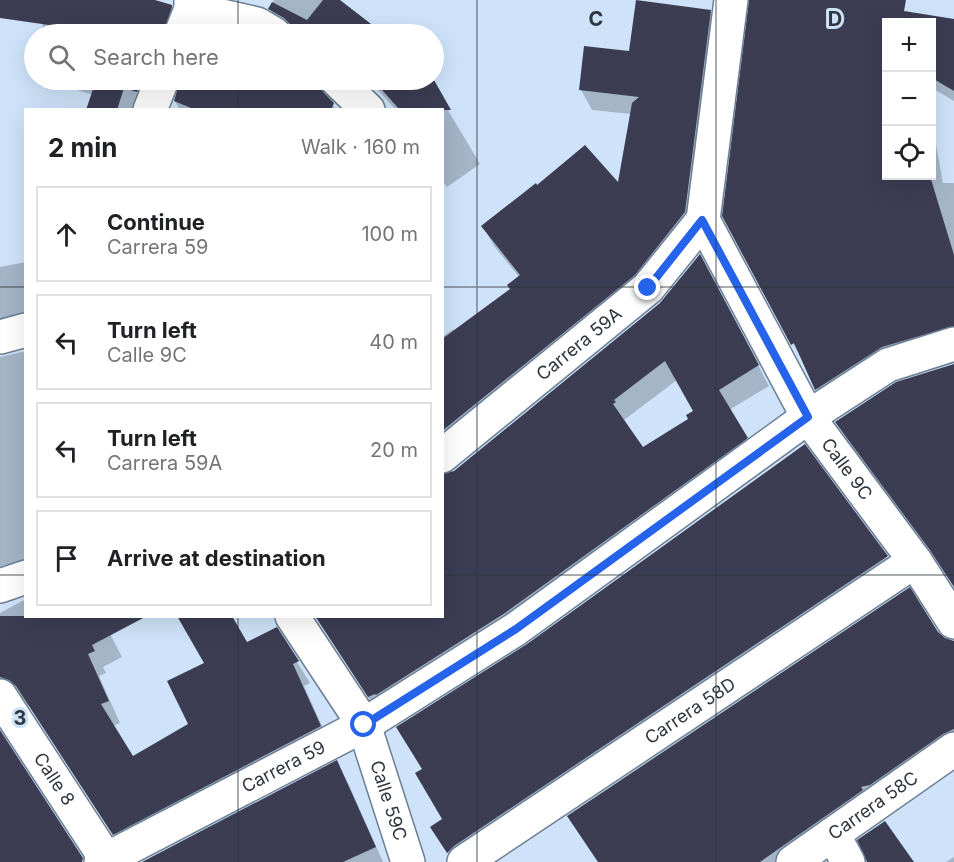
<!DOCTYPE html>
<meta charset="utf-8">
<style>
body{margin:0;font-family:Inter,sans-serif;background:#f6f6f6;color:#202124}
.controls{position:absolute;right:18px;top:18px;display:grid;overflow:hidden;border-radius:0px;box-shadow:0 6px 24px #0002}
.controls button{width:54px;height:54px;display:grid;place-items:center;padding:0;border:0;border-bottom:2px solid #e0e0e0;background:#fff;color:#202124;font:30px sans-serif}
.stop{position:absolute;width:18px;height:18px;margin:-14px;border:4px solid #2563eb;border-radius:50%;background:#fff}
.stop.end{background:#2563eb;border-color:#fff;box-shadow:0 2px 6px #0008}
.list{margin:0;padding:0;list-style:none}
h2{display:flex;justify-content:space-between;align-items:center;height:78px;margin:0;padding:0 24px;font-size:26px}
h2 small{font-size:20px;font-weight:400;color:#757577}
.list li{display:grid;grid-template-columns:39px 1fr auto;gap:18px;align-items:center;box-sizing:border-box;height:96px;margin:0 12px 12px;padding:0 12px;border:2px solid #e0e0e0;border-radius:0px}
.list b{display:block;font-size:22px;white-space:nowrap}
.list p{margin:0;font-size:20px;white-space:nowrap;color:#757577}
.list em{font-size:20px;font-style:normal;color:#757577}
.icon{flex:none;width:33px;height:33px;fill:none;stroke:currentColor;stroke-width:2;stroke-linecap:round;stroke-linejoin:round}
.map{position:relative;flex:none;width:954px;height:862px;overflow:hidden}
.search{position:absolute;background:#fff;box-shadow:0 6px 24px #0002;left:24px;top:24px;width:420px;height:66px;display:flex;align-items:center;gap:15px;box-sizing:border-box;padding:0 21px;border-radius:33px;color:#757577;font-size:22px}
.panel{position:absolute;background:#fff;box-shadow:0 6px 24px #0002;left:24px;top:108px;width:420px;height:510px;border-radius:0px}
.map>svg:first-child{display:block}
</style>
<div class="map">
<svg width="954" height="862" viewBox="0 0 954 862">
<rect width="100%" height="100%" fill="#cee3fa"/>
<g fill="#0003" fill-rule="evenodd">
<polygon points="50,0 150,0 171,6 181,24 177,34 40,34"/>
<polygon points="274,0 340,0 342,11 355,14 382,34 293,34 281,27 270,9"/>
<polygon points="751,0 881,0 892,19 892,22 886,22 886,176 932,176 932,122 943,183 954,183 954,343 828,408 724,216"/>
<polygon points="710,11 722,31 696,233 442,461 442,337 454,329 455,331 512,290 520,278 494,246 483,226 537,187 619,185 631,114 592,110 581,90 630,52"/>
<polygon points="932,29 954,43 954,101 932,88"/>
<polygon points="45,80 170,80 147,110 134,106 133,110 89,110 93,95"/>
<polygon points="170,80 364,80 362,85 333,86 329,99 336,110 180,110 175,101 181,81"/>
<polygon points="369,80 430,80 480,164 447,187 442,180 442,110 396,110"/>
<polygon points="26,262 26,335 0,344 0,267"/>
<path d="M711,276l58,110 -40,24 29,48 -378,258 -64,-100h126l13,-144 206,-168zM677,380l18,31 -5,8 -48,30 -18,-29z"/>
<polygon points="26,351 26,575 0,585 0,357"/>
<polygon points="954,382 954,586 847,440 837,422"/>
<polygon points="804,446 887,557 898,577 453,862 432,828 444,819 423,770 528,645"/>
<polygon points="26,599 26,616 101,616 122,657 103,667 106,673 99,676 120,723 113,726 132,758 190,725 246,644 277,629 310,683 304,686 332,748 128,855 87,783 81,786 30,707 22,700 0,704 0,613"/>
<polygon points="937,633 944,640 954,642 954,752 797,862 598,862 580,834"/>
<polygon points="336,762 348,783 383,862 145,862"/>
<polygon points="954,857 954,862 946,862"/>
</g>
<g fill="#3c3d53" fill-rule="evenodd">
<polygon points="0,0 155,0 172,5 172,7 163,34 112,34 0,18"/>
<polygon points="323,0 340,0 384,34 293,34 290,24 284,18 268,9 272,2 307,20"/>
<polygon points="636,0 711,10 685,212 635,275 442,431 442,339 510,289 507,285 520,275 481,226 536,183 537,185 585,145 618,182 632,103 639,97 579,90 584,46 629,51"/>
<polygon points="749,0 906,0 904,11 954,19 954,91 932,78 932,22 886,22 886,176 930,176 954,255 954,326 882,347 815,390 794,343 791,345 722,216"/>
<polygon points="96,80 142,80 137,92 124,88 117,110 86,110"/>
<polygon points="180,80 319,80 319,86 324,93 334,103 331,110 196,110 174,101"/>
<polygon points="373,80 434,80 451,110 400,110"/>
<path d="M700,254l59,111 -40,25 29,48 -243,175 -129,82 -1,-1 -7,3 -53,-81h127v-142l12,-3 206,-168zM665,361l28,50 -7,4 2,4 -45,28 -30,-43 3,-2 -2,-2z"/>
<polygon points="954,364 954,587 930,550 835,422 896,382"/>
<polygon points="805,444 888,556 454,846 447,853 430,827 442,819 415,773 422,769 396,727 527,644"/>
<polygon points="910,587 938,632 945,638 954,641 954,729 943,734 870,785 861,787 863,790 760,862 598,862 567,816"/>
<polygon points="0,616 147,616 92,645 95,651 88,654 109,701 101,704 133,756 188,724 167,681 204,663 177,616 232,616 247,642 277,627 299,661 293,664 321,726 113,835 16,686 9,680 0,677"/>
<polygon points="0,730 83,858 82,862 0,862"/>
<polygon points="337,760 376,847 343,862 142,862"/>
<polygon points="885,821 914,862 867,862 857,840"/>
</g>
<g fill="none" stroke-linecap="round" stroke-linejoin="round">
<g stroke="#6c7f94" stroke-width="36">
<g id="minor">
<path id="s1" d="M731,0l-28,220 105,197 107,144 39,61"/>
<polyline points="191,9 257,24 274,34"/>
<polyline points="337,80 368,110"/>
<polyline points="0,337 26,330"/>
<path id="s2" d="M442,456l206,-168 55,-68"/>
<polyline points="0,586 26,577"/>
<path id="s3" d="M0,696l108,166"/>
<polyline points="833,834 848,862"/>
<path id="s4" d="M101,862l263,-137 152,-96 292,-212 80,-52 66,-21"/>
<path id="s5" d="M464,862l451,-301"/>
<path id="s6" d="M793,862l161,-113"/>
</g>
</g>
<g stroke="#6c7f94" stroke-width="36">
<g id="tertiary">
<polyline points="181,34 191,9 191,0"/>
<polyline points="150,110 162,80"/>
<path id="s7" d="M292,616l72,109 44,137"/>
</g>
</g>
<use href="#minor" stroke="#fff" stroke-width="33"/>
<use href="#tertiary" stroke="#fff" stroke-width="33"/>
</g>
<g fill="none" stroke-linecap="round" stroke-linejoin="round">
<polyline stroke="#2563eb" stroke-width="8" points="364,725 516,629 808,417 702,220 648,288"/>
</g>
<path fill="none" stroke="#2e363e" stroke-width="1.5" stroke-opacity="0.55" d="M238,0v34M477,0v862M716,0v862M238,80v30M0,287h26M442,287h512M0,575h26M442,575h512M238,616v246"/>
<g text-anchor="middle" stroke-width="6" stroke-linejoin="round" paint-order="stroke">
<g font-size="18" fill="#2e363e" stroke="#cee3fa">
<text dy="6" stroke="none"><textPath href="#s2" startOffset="177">Carrera 59A</textPath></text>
<text dy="6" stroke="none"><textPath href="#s1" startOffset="510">Calle 9C</textPath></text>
<text dy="6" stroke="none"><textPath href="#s5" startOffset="272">Carrera 58D</textPath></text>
<text dy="6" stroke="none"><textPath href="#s4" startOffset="206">Carrera 59</textPath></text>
<text dy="6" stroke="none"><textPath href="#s3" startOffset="99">Calle 8</textPath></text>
<text dy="6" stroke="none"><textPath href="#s7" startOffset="210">Calle 59C</textPath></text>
<text dy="6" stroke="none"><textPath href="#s6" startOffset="98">Carrera 58C</textPath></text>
</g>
</g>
<g font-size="20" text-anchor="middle" font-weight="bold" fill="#2e363e" stroke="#cee3fa" stroke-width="6" stroke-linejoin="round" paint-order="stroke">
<text x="596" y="26">C</text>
<text x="835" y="26">D</text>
<text x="20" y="725">3</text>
</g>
</svg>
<div class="controls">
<button>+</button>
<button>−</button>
<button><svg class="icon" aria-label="locate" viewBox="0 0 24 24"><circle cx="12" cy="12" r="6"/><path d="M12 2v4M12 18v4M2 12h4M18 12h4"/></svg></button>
</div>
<div class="stop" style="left:364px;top:725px"></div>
<div class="stop end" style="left:648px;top:288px"></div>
<div class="search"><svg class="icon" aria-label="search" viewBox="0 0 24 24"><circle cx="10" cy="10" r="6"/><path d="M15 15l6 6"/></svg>Search here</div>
<section class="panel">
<h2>2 min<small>Walk · 160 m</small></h2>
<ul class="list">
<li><svg class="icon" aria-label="ahead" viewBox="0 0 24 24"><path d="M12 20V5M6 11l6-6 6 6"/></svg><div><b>Continue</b><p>Carrera 59</p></div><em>100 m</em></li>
<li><svg class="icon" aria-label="left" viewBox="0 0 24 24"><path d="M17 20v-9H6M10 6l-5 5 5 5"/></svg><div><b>Turn left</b><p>Calle 9C</p></div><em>40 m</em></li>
<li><svg class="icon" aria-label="left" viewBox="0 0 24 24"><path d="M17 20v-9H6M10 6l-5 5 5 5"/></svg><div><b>Turn left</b><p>Carrera 59A</p></div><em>20 m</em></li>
<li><svg class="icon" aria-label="arrive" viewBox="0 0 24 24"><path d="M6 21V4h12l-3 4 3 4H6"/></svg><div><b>Arrive at destination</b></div></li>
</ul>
</section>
</div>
